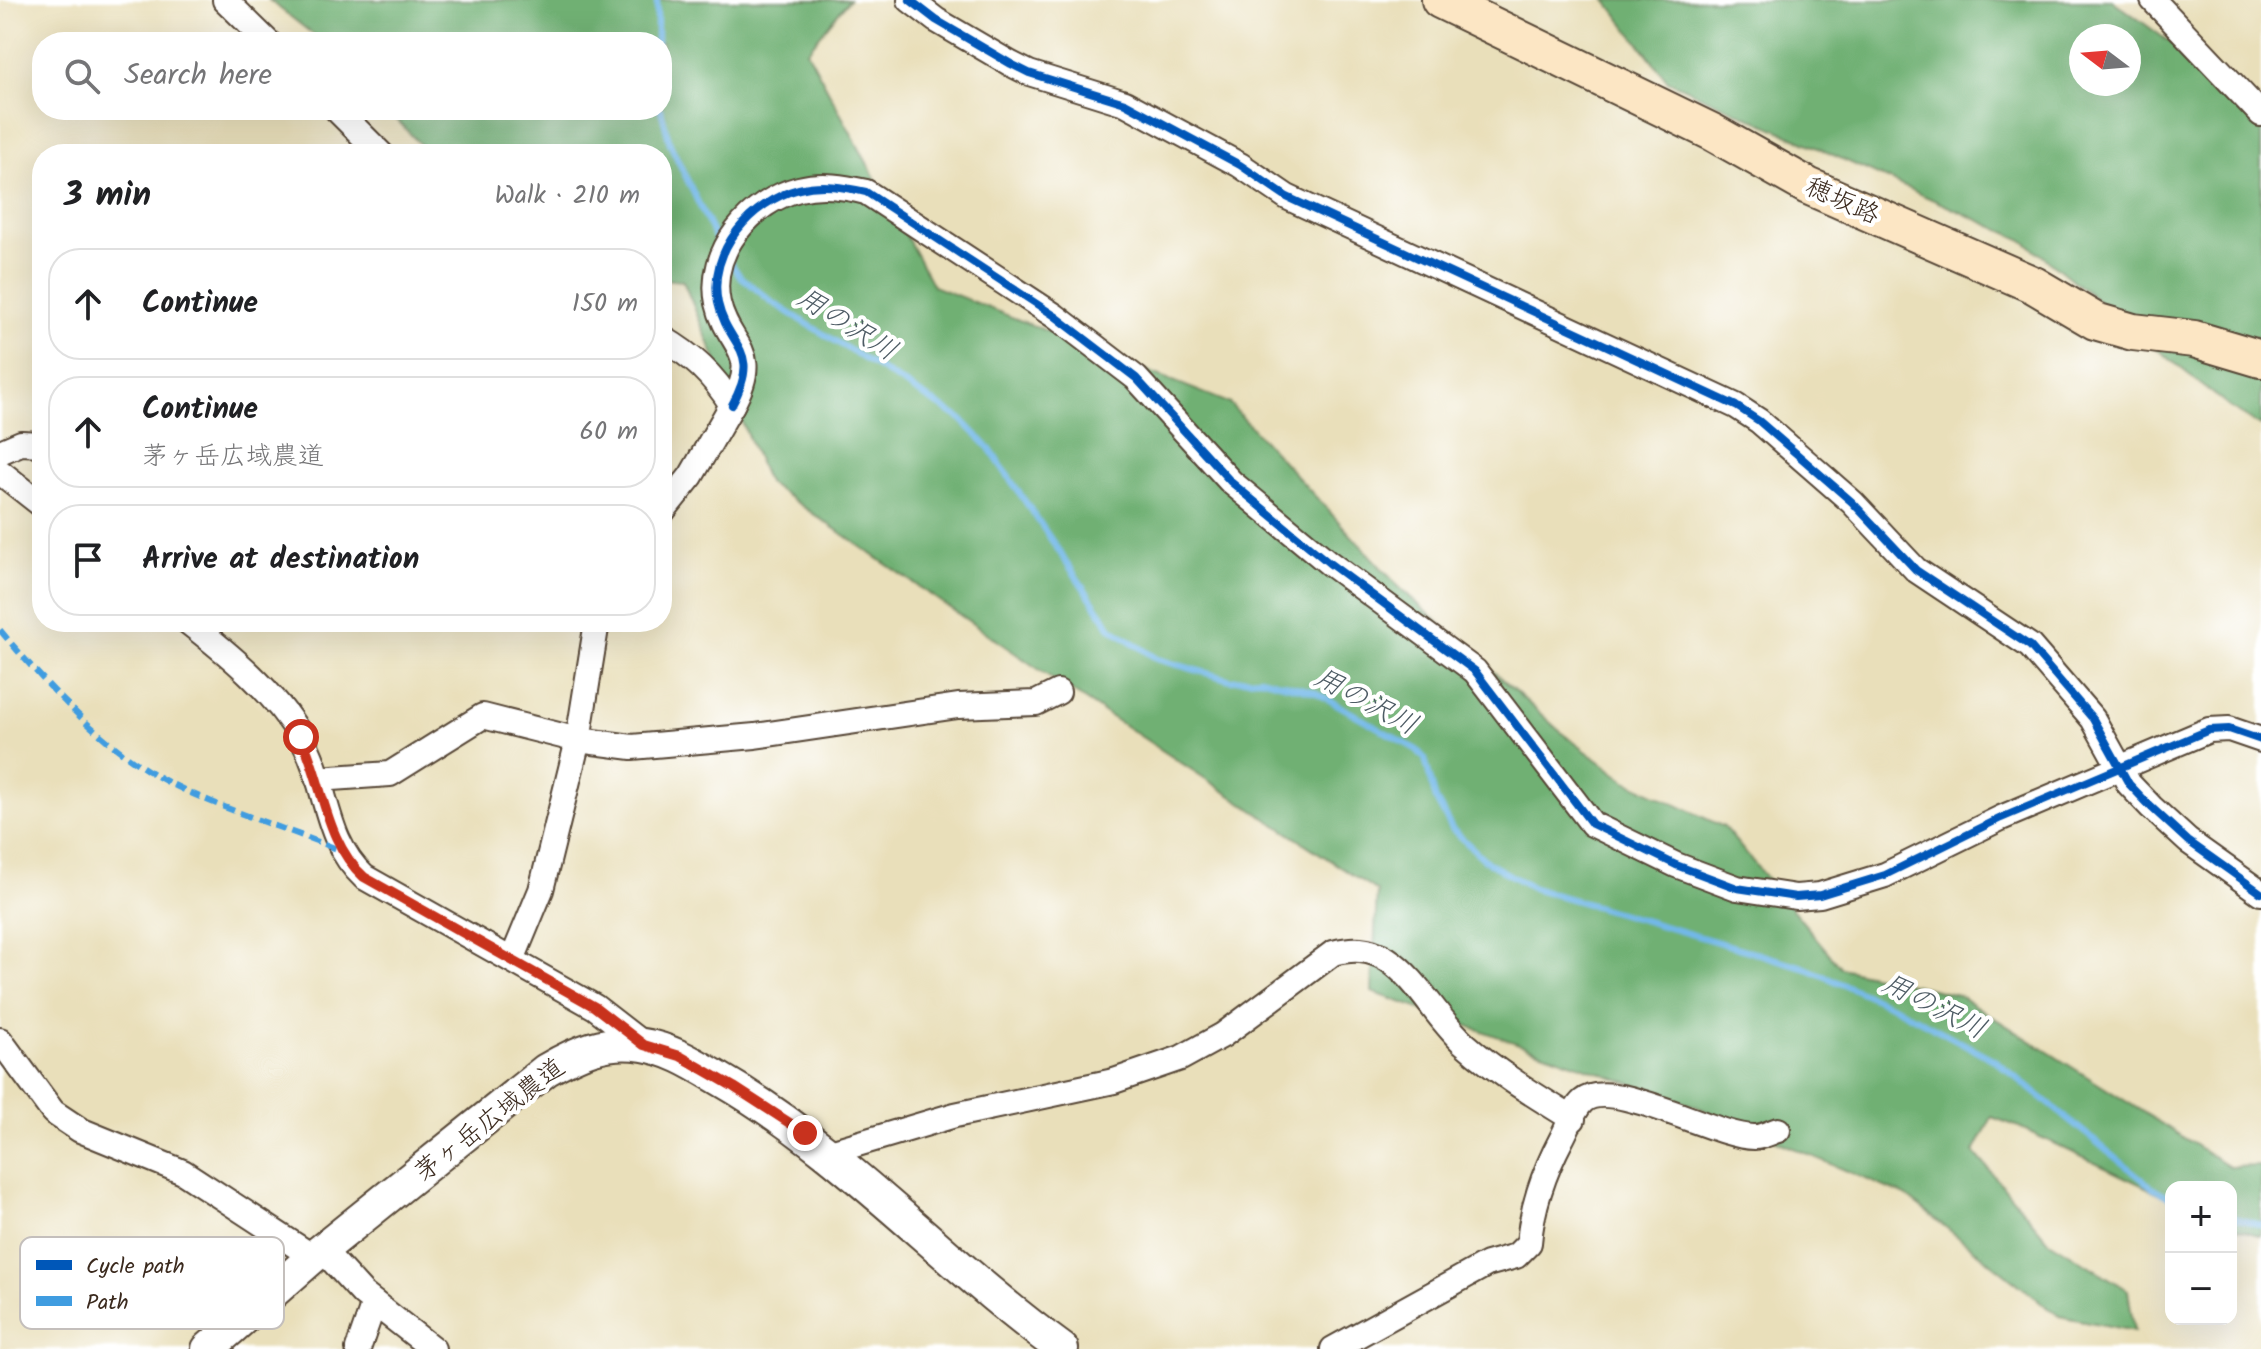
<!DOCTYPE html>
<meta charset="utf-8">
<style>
body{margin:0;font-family:Kalam,"Klee One",sans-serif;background:#f6f6f6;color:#202124}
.controls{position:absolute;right:24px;bottom:24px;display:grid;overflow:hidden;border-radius:16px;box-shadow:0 8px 32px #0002}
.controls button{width:72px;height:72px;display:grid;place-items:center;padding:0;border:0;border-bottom:2px solid #e0e0e0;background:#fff;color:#202124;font:40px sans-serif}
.compass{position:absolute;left:2069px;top:24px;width:72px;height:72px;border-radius:50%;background:#fff;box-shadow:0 8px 32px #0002;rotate:286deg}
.stop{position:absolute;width:24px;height:24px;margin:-18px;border:6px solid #c8321e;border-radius:50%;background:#fff}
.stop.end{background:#c8321e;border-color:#fff;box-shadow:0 2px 8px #0008}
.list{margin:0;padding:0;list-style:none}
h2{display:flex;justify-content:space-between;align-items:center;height:104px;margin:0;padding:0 32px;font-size:34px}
h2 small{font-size:26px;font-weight:400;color:#757577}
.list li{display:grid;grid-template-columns:52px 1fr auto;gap:24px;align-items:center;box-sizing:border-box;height:112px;margin:0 16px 16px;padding:0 16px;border:2px solid #e0e0e0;border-radius:32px}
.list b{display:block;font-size:30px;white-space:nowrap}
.list p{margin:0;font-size:26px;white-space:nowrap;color:#757577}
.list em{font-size:26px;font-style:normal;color:#757577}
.icon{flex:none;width:44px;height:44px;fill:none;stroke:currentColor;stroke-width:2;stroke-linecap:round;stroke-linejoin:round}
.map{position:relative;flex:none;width:2261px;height:1349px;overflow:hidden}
.search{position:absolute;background:#fff;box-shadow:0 8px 32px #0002;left:32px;top:32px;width:640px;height:88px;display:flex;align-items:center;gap:20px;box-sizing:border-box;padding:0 28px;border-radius:32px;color:#757577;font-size:30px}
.panel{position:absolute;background:#fff;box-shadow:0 8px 32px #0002;left:32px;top:144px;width:640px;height:488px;border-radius:32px}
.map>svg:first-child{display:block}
</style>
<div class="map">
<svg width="2261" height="1349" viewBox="0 0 2261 1349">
<rect width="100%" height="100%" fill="#fff"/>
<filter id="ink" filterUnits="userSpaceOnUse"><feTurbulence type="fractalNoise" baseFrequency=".0125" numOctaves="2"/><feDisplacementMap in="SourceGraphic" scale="16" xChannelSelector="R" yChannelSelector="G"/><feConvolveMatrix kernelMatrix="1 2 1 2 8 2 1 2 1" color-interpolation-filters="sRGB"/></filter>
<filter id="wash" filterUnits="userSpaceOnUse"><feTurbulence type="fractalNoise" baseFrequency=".006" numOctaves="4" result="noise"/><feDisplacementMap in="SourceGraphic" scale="32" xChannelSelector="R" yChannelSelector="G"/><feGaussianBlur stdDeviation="1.8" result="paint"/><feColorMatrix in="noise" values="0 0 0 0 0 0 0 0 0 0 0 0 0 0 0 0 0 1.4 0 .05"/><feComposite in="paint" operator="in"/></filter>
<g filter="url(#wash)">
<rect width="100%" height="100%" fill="#e9dfba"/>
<g fill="#6fb073" stroke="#556d48" stroke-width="2" fill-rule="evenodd">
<polygon points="269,0 849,0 807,51 933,286 1229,403 1399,587 1563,734 1626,781 1724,827 1841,968 1958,995 2230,1167 2261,1166 2261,1236 2231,1227 2231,1187 2171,1187 2171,1199 2019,1127 1992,1117 1974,1152 2048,1240 2128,1290 2134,1331 2059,1316 1906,1196 1697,1107 1372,992 1377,891 1047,675 767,482 683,281 662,279 662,154 429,154 388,110 662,110 662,42 323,42"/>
<path d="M1606,0h506l127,93 22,24v309l-32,-19 -206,-167 -355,-159zM2081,36h48v48h-48z"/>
</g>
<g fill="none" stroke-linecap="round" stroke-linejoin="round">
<g stroke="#72b8e9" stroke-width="6">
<polyline points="657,42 657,0"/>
<polyline points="661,110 670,144 719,246"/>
<polyline points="727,258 740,276 772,302 961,419 989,448 1111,628 1157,659 1231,680 1260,678 1315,692 1417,750 1425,759 1436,800 1452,829 1487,862 1533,888 1803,967 1897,1008 1996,1061 2152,1187 2171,1198"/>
<polyline points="2231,1217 2261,1225"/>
</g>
</g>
</g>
<g filter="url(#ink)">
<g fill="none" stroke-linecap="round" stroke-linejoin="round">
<g stroke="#554535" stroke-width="28">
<g id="minor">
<polyline points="225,0 268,42"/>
<polyline points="910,0 936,20 1011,64 1029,73 1125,103 1240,165 1287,197 1736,406 1759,421 1852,502 1916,570 2030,646 2093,719 2129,784 2151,807 2188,841 2261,893"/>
<polyline points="2153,0 2261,114"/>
<polyline points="337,110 381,154"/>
<path d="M662,338c31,18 51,37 70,67l-41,71 -29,36"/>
<path d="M732,405c31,-56 -4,-57 -14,-102 -11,-52 34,-102 81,-114 23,-6 45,-2 67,3l189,124 81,62 95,104 98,81 146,108 117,153 84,41 61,23 59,9 24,-2 65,-20 116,-57 208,-88 20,-1 32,11"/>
<polyline points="0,452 21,443 42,444"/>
<polyline points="0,472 42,505"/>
<path d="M188,622c41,32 87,70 113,115 27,45 22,103 63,140l231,130 49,38"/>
<polyline points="318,779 390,774 483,716 578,740 632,747 755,736 958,706 1036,703 1058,692"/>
<polyline points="512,960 541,890 578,740 597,622"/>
<polyline points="0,1040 53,1112 80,1130 183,1172 313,1257"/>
<path d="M827,1153l128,-38 159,-34 67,-23 42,-23 110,-82c19,-5 36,-5 54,6 32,21 50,61 79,86 33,29 70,51 107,74"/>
<polyline points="323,1250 363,1294 433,1349"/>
<polyline points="358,1349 374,1303"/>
<path d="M1333,1349l154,-85 29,-8 13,-13c3,-38 15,-71 33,-105 6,-11 12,-29 21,-37 29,-25 133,37 172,36 7,0 16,-5 23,-7"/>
</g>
</g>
<g stroke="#554535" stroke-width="36">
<path id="tertiary" d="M208,1349l105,-92 233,-187c31,-18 59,-31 97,-25 28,4 53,20 77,34 127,73 224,185 342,270"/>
</g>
<g stroke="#554535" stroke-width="40">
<polyline id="secondary" points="1440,0 1712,132 1808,186 2034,285 2095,321 2133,332 2194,339 2261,359"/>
</g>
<use href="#minor" stroke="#fff" stroke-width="24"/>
<use href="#tertiary" stroke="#fff" stroke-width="32"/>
<use href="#secondary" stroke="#fce6c4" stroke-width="36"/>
<path stroke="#3f9ce0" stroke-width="6" stroke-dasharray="12 6" stroke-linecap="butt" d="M0,630c45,54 104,118 166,151 54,28 119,47 176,70"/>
<g stroke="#fff" stroke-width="13">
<g id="cycleway">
<polyline points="910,0 936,20 1011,64 1029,73 1125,103 1240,165 1287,197 1736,406 1759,421 1852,502 1916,570 2030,646 2093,719 2129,784 2151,807 2188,841 2261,893"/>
<path d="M732,405c31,-56 -4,-57 -14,-102 -11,-52 34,-102 81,-114 23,-6 45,-2 67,3l189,124 81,62 95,104 98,81 146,108 117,153 84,41 61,23 59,9 24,-2 65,-20 116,-57 208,-88 20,-1 32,11"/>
</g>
</g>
<use href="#cycleway" stroke="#0057b8" stroke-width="8"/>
</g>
</g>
<g fill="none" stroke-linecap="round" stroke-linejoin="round" filter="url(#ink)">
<path stroke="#c8321e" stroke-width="10" d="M301,737c22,45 24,105 63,140l231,130 49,38 36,11 54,31 71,46"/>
</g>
<g text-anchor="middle" stroke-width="8" stroke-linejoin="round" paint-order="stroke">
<g font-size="26" fill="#3b2a1e" stroke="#fff">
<text transform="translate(1843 200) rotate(24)" y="9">穂坂路</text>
<text transform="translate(489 1119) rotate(-38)" y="9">茅ヶ岳広域農道</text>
</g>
<g font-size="28" font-style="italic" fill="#4e5c65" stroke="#fff">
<text transform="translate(848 323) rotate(32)" y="10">用の沢川</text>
<text transform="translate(1367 700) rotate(28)" y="10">用の沢川</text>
<text transform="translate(1935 1005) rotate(27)" y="10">用の沢川</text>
</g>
</g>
<rect x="20" y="1237" width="264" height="92" rx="12" fill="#fff" stroke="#c4bfbc" stroke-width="2"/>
<rect x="36" y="1260" width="36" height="10" fill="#0057b8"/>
<rect x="36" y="1296" width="36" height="10" fill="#3f9ce0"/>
<g font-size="22" fill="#3b2a1e">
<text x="86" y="1273">Cycle path</text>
<text x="86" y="1309">Path</text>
</g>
</svg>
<div class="controls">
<button>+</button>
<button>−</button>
</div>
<svg class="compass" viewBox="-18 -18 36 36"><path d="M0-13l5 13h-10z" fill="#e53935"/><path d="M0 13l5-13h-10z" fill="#757577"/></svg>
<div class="stop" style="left:301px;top:737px"></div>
<div class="stop end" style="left:805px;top:1133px"></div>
<div class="search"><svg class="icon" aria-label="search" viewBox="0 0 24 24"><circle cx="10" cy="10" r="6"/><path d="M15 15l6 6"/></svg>Search here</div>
<section class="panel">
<h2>3 min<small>Walk · 210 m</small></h2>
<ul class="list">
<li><svg class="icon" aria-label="ahead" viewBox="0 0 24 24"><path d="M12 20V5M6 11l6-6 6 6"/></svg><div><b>Continue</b></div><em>150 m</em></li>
<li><svg class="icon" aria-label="ahead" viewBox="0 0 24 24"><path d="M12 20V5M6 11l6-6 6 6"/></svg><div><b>Continue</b><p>茅ヶ岳広域農道</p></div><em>60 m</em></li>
<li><svg class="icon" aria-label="arrive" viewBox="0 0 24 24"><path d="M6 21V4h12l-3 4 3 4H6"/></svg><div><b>Arrive at destination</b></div></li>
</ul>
</section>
</div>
